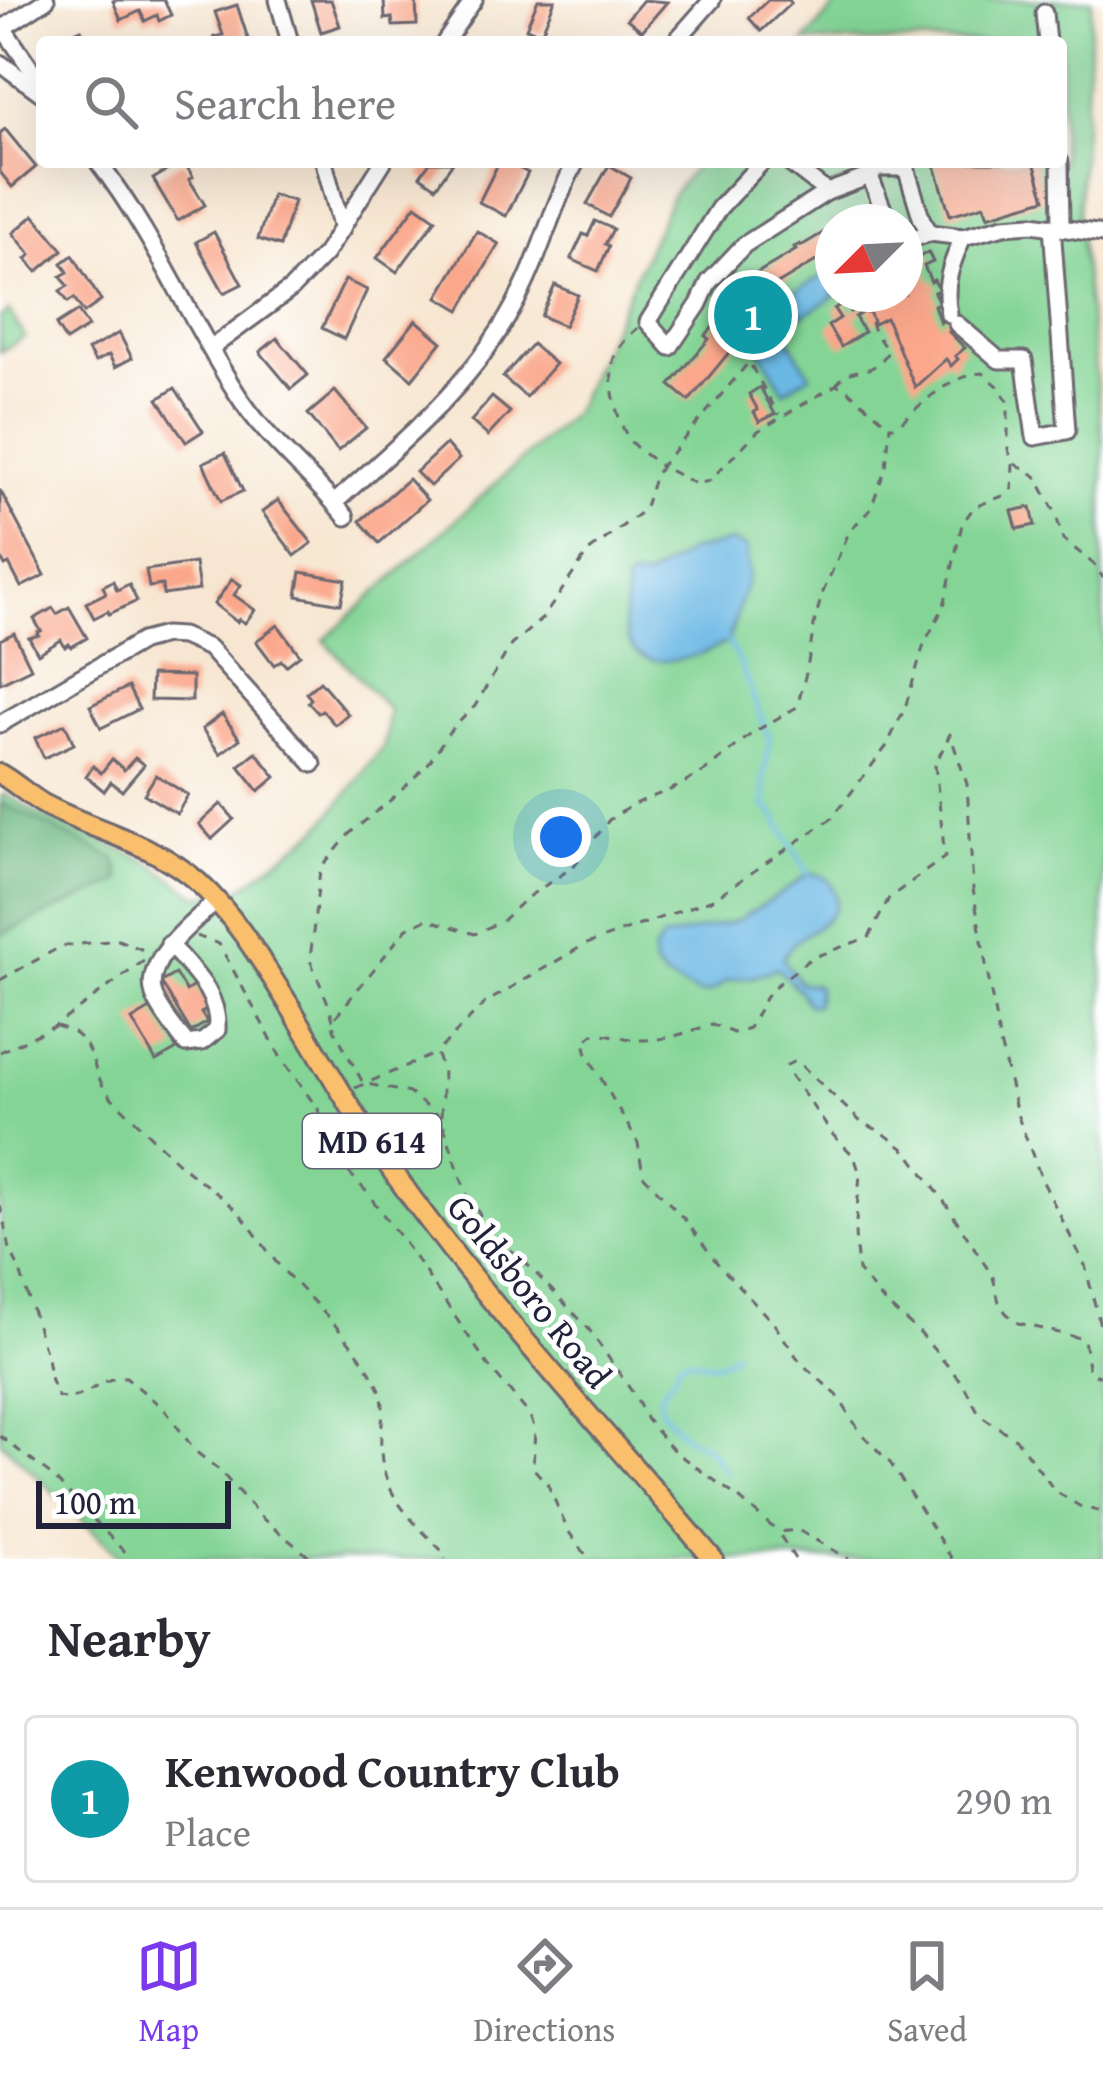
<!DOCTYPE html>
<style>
body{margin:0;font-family:"Gentium Book Plus",serif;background:#f7f7f7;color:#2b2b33}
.compass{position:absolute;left:815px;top:204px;width:108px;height:108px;border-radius:50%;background:#fff;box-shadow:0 12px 48px #0002;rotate:246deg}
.scale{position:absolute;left:36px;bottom:30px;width:195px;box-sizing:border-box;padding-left:12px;border:6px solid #22223b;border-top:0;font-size:33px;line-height:42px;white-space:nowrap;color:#22223b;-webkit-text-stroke:9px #fff;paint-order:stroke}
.you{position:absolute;left:561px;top:837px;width:42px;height:42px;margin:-30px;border:9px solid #fff;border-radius:50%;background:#1a73e8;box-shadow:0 0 0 18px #1a73e833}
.badge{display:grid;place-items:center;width:78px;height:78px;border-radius:50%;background:#7c3aed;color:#fff;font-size:39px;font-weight:700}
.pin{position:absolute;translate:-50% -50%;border:6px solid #fff;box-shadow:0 3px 12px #0006}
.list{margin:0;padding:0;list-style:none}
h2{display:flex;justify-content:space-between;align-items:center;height:156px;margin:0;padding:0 48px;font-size:51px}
h2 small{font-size:39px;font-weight:400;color:#7c7c81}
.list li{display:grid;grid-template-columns:78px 1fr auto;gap:36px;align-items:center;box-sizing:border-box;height:168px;margin:0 24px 24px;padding:0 24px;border:3px solid #e1e1e2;border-radius:12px}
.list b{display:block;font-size:45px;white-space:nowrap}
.list p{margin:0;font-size:39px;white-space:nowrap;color:#7c7c81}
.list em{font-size:39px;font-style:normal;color:#7c7c81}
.icon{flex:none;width:66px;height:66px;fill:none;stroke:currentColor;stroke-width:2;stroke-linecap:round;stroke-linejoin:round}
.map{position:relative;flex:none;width:1103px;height:1559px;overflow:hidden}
.search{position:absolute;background:#fff;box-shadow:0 12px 48px #0002;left:36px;right:36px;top:36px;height:132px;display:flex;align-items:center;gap:30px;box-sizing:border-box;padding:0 42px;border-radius:12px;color:#7c7c81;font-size:45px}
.sheet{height:348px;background:#fff}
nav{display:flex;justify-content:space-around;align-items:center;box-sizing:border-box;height:168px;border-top:3px solid #e1e1e2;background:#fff;font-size:33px;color:#7c7c81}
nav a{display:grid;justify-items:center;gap:6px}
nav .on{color:#7c3aed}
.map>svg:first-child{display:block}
</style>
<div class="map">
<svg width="1103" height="1559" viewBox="0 0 1103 1559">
<rect width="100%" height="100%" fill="#fff"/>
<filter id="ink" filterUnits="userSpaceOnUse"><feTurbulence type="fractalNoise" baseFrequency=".00833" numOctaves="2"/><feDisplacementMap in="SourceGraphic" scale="24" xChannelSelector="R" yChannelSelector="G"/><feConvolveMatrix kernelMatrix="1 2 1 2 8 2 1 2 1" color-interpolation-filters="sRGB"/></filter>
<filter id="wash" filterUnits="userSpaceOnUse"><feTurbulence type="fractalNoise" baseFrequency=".004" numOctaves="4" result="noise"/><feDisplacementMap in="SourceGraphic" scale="48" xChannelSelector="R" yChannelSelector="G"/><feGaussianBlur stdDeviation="2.7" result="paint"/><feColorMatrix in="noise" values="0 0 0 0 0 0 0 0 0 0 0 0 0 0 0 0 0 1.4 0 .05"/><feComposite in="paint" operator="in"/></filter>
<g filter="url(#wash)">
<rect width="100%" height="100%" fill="#f7e7d2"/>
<g fill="#83d495" stroke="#527b68" stroke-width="3" fill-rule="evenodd">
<path d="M841,0h251l-14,217 25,223v1119h-981l-122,-119v-642l5,-4 31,19 113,49 49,34 38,-6 8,-4 76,-58 64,-82 5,-36 -65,-70 250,-228 99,-219 26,-31h362v-120h-257zM833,222h72v72h-72z"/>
<polygon points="9,311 25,337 0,352 0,317"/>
</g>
<polygon fill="#6ab67e" stroke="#466c5c" stroke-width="3" points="2,803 116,859 121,881 0,935 0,805"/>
<g fill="#6ab8e4" stroke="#466d90" stroke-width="3">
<polygon points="833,270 833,294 839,294 802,316 790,295"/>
<polygon points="783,329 810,375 784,391 757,345"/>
<path d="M732,542l14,5 3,28 -21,67c-36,18 -101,39 -104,-21 -1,-14 5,-23 1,-37l6,-5 16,-1 43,-27z"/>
<path d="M808,873c11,1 18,2 24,13 16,31 -21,41 -38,57 -6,6 -7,9 -11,16l17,24 14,1 4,3 -2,18h-8l-6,-11 -25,-26 -24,9 -25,3 -18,13 -12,1 -33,-16 -11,-12 -1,-14 9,-13 74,-18 49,-30z"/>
</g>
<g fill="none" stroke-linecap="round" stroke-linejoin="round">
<g stroke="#6ab8e4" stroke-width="4.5">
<polyline points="728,642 740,663 770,741 764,776 765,806 771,810 808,873"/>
<path d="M727,1473l-19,-25 -24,-12 -24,-28v-13l14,-20 5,-14c27,-7 28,15 56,-9"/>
</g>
</g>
<g id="blocks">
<g fill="#faa78b">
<polygon points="115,0 164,0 171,15 159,21 157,15 145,21 140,11 121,20 113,1"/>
<polygon points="311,0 331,0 340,26 321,32"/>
<polygon points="384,0 416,0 417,25 393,26 392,18 385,19"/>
<polygon points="538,0 555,0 541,34 526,28"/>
<polygon points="643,0 667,2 642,31 627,19"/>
<polygon points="768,0 789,0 791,3 761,31 749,18"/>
<polygon points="237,5 249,42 216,42 214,37 223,35 215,12"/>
<polygon points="81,29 87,42 66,42 64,37"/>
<polygon points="5,129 36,167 12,187 0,172 0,133"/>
<polygon points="181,162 184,162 193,177 189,179 205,205 178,221 153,179"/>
<polygon points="430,162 453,162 436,187 420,176"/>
<polygon points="499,162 507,162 528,173 506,216 479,202"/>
<polygon points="934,162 1034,162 1045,199 988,216 984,205 950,215"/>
<polygon points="609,165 631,178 609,217 587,204"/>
<polygon points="272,195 294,201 280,246 258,239"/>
<polygon points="416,205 436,219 397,272 377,258"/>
<polygon points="34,215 63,250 37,272 26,259 31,255 13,233"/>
<polygon points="595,221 613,229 605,244 609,246 598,271 571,259 583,234 588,236"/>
<polygon points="833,227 833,251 729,313 723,303 757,283 752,276 796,250 794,247 800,244 801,246"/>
<polygon points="477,231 499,244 460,310 438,297"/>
<polygon points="214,232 242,284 224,293 196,242"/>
<polygon points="928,252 933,262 924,266 931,282 934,280 939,290 934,292 939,303 934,305 940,323 953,311 962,319 949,332 965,348 955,356 958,359 951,366 946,359 915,387 886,318 874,324 862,294 905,294 905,265"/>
<polygon points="73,255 101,301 84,313 74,298 68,302 60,291 68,286 61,276 68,272 62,263"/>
<polygon points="345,280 367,290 344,339 322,328"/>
<polygon points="555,285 578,295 564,326 541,316"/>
<polygon points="762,300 770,314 743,330 735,317"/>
<polygon points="844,302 850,312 861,305 864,311 855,317 864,332 841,347 828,326 840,318 834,309"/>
<polygon points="78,311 88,327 66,341 56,325"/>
<polygon points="416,320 442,342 412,379 386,357"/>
<polygon points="719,320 741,338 689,401 670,385 709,339 705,336"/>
<polygon points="119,333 132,358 115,367 109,355 95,362 88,350"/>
<polygon points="277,338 308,375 291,389 260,352"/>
<polygon points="532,344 555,364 526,397 503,377"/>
<polygon points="760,387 775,414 759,422 754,412 758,410 749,394"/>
<polygon points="175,388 203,431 186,442 158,399"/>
<polygon points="335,391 366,428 338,451 308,414"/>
<polygon points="492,397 510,412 488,436 471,421"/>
<polygon points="446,444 459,459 430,486 416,472"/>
<polygon points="225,453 243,491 221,501 203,463"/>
<polygon points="408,479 427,500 379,543 360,521"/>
<polygon points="0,490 45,575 21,587 9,564 5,566 0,556"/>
<polygon points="278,500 312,543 295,556 262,512"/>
<polygon points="1031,507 1035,525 1017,529 1012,511"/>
<polygon points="195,563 199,590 163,595 162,585 149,587 146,570"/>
<polygon points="301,572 346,580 341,604 297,596"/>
<polygon points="232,579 241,585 234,595 255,610 245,623 239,619 237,622 214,604"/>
<polygon points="113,581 117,590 129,584 137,601 109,614 108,611 94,618 86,603 106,593 103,586"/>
<polygon points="69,607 87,638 71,647 69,644 65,647 61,640 38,654 29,638 39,635 38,632 41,631 34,619 53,608 57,614"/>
<polygon points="278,625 300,655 286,666 281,660 274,665 256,641"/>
<polygon points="14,633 31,668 0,683 0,640"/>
<polygon points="151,675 192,676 192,701 150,700"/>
<polygon points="320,681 348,714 335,725 322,710 318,713 308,702 311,699 306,693"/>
<polygon points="128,687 139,709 101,728 90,706"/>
<polygon points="222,714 240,739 220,754 202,729"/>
<polygon points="65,724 74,744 44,758 35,738"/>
<polygon points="256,752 276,777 259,791 239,766"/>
<polygon points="135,758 144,765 122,791 111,782 104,791 86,776 93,766 101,773 112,759 124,770"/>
<polygon points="156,775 188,795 177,814 144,794"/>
<polygon points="221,804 234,819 212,839 199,824"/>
<polygon points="175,974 186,991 195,985 202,998 207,996 213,1006 201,1013 207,1022 191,1032 161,982"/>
<polygon points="152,1008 177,1049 156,1061 132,1020"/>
</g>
</g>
</g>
<g filter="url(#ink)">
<use href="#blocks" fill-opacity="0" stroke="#6d6770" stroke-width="3"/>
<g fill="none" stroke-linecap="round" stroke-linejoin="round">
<g stroke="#6d6770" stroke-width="21">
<g id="minor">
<polyline points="278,0 290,42"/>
<polyline points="1044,13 1047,42"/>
<polyline points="3,28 42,85"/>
<polyline points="0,30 46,0"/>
<polyline points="445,42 474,0"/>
<polyline points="675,42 712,0"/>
<polyline points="0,63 41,93"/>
<path d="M98,162c55,71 90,155 138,230 29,47 75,82 110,125"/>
<polyline points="324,162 342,229"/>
<polyline points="762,162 719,208 648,322 670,347 699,304 709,282 744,245 827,192 870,176"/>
<polyline points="788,162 827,192"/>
<polyline points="1060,162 1061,227"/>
<polyline points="888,222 870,176 877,168 906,168 922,220 930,233"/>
<polyline points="905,241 930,233 963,237 1004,226 1032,224 1103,234"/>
<path d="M949,314c-6,-29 2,-50 14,-77"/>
<polyline points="957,324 999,360 1024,360 1035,437 1067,431 1052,226"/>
<polyline points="211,348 291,289 325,254 383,162"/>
<path d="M334,503c72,-64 146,-125 188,-213 21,-42 31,-87 54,-128"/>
<polyline points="0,724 142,641 165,635 182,636 209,648 313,764"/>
<path d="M169,944c23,27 50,48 48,86l-15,12 -16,2c-10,-15 -26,-32 -32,-49 -12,-35 40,-73 62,-94"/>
</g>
</g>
<g stroke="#6d6770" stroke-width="24">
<path id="major" d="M0,774c16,9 29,22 45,31 52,27 110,38 154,78 38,35 65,82 92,125 35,58 68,116 107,171 96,134 209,254 315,380"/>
</g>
<g stroke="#6d6770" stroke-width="3" stroke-dasharray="9 9" stroke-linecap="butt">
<path d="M638,328c-8,6 -20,19 -24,30 -7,23 3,65 17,84 8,9 21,17 30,24l88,-104 30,53"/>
<path d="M836,385c15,-20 24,-10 39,-19 6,-3 9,-9 13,-14l-14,-21 -14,-37"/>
<polyline points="1015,464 1036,476 1055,512 1063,539 1096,566 1103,578"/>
<polyline points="196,936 219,944 281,1058 318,1109 326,1137 340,1163 365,1190 416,1259 490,1368 529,1414 535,1429 533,1468 548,1485 568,1531 589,1559"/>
<polyline points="0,980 62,946 118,940 151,953"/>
<polyline points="333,1020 328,1003 310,960 320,870 350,833 398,794 428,764 449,732 475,706 511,645 543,618 588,552 644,510 654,478 661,466 696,484 709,481 758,431 836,385 844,387 889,425"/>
<path d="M56,1026c45,10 30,48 58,74 21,19 39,39 59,58 20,19 45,34 64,53 17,18 29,40 45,58 34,36 70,69 94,113 11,18 6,33 5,53 -3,56 25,79 61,116l3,8"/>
<polyline points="0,1052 55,1026 145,960"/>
<polyline points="355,1088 434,1054"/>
<path d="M441,1118l-32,-25 -46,-10 -29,-54 -1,-9 74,-92 20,-9 48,15 28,-14 22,-21 48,-32 36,-47 25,-16 43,-17 28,-16 49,-39 43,-25 10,-38 8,-50 8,-27 27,-62 20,-20 16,-43 4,-41h7c24,-22 53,-51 86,-53l15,13 10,15v48l5,15 -1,25 -9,7 -29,11 -12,17 -18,82 -20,38 -19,64 -19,39 -55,72 -118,80 -129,46 -99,58 -49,50 7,18 -2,47 25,75 28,44 27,21 67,70 47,68 12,24 28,32 64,46 39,34"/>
<path d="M0,1205l10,44 10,22 27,87 4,23 7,16c28,6 43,-22 68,-20l39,33 30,41 24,19 44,49 49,40"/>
<polyline points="1103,1376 1093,1375 1088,1367 1084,1339 1018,1323 1006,1313 999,1302 993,1277 946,1204 908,1152 882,1132 861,1122 800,1064 793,1062 787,1065 789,1073 833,1135 854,1156 860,1174 855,1234 858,1271 886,1304 920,1333 963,1384 980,1415 1017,1440 1055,1491 1081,1507 1103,1512"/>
<polyline points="0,1436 52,1476 131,1559"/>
<polyline points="795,1559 778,1532 798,1530 849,1559"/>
<path d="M952,1559l-61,-95 -31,-32 -23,-37 -36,-32 -27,-39 -56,-60 -33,-44 -42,-45 -5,-32 -51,-89 -3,-12 9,-8c18,-1 33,6 50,6 25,0 46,-8 69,-16l21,9 16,-5 20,-37 42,-33 58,-21 20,-39 56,-41 -10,-92 15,-31 17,50 6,105 26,150 18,75 25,66 43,85 18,72"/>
</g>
<use href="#minor" stroke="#fff" stroke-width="15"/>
<use href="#major" stroke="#f9bf6d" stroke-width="18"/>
</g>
</g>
<g text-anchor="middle" stroke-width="10" stroke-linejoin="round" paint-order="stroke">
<rect fill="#fff" stroke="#646476" stroke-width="3" x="303" y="1114" width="138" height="54" rx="9"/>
<g font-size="33" font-weight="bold" fill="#22223b">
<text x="372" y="1153">MD 614</text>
</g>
<g font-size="36" fill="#22223b" stroke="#fff">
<text transform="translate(530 1291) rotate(51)" y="13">Goldsboro Road</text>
</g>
</g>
</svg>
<svg class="compass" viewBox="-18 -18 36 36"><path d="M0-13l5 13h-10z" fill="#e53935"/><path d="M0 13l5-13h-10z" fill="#7c7c81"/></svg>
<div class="scale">100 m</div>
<div class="you"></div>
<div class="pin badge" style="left:753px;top:315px;background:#0f9aa8">1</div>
<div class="search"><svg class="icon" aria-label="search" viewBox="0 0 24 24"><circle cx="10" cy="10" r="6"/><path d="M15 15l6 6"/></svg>Search here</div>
</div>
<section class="sheet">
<h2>Nearby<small></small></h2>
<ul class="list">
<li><span class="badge" style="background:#0f9aa8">1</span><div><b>Kenwood Country Club</b><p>Place</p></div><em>290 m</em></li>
</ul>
</section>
<nav>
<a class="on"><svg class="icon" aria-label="map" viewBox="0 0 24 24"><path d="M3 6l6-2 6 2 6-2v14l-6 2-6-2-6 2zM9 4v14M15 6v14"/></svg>Map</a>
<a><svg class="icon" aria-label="directions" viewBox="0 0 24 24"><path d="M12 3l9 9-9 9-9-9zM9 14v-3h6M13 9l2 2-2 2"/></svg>Directions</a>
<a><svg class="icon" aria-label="saved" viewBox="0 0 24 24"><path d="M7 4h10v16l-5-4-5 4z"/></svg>Saved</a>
</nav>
